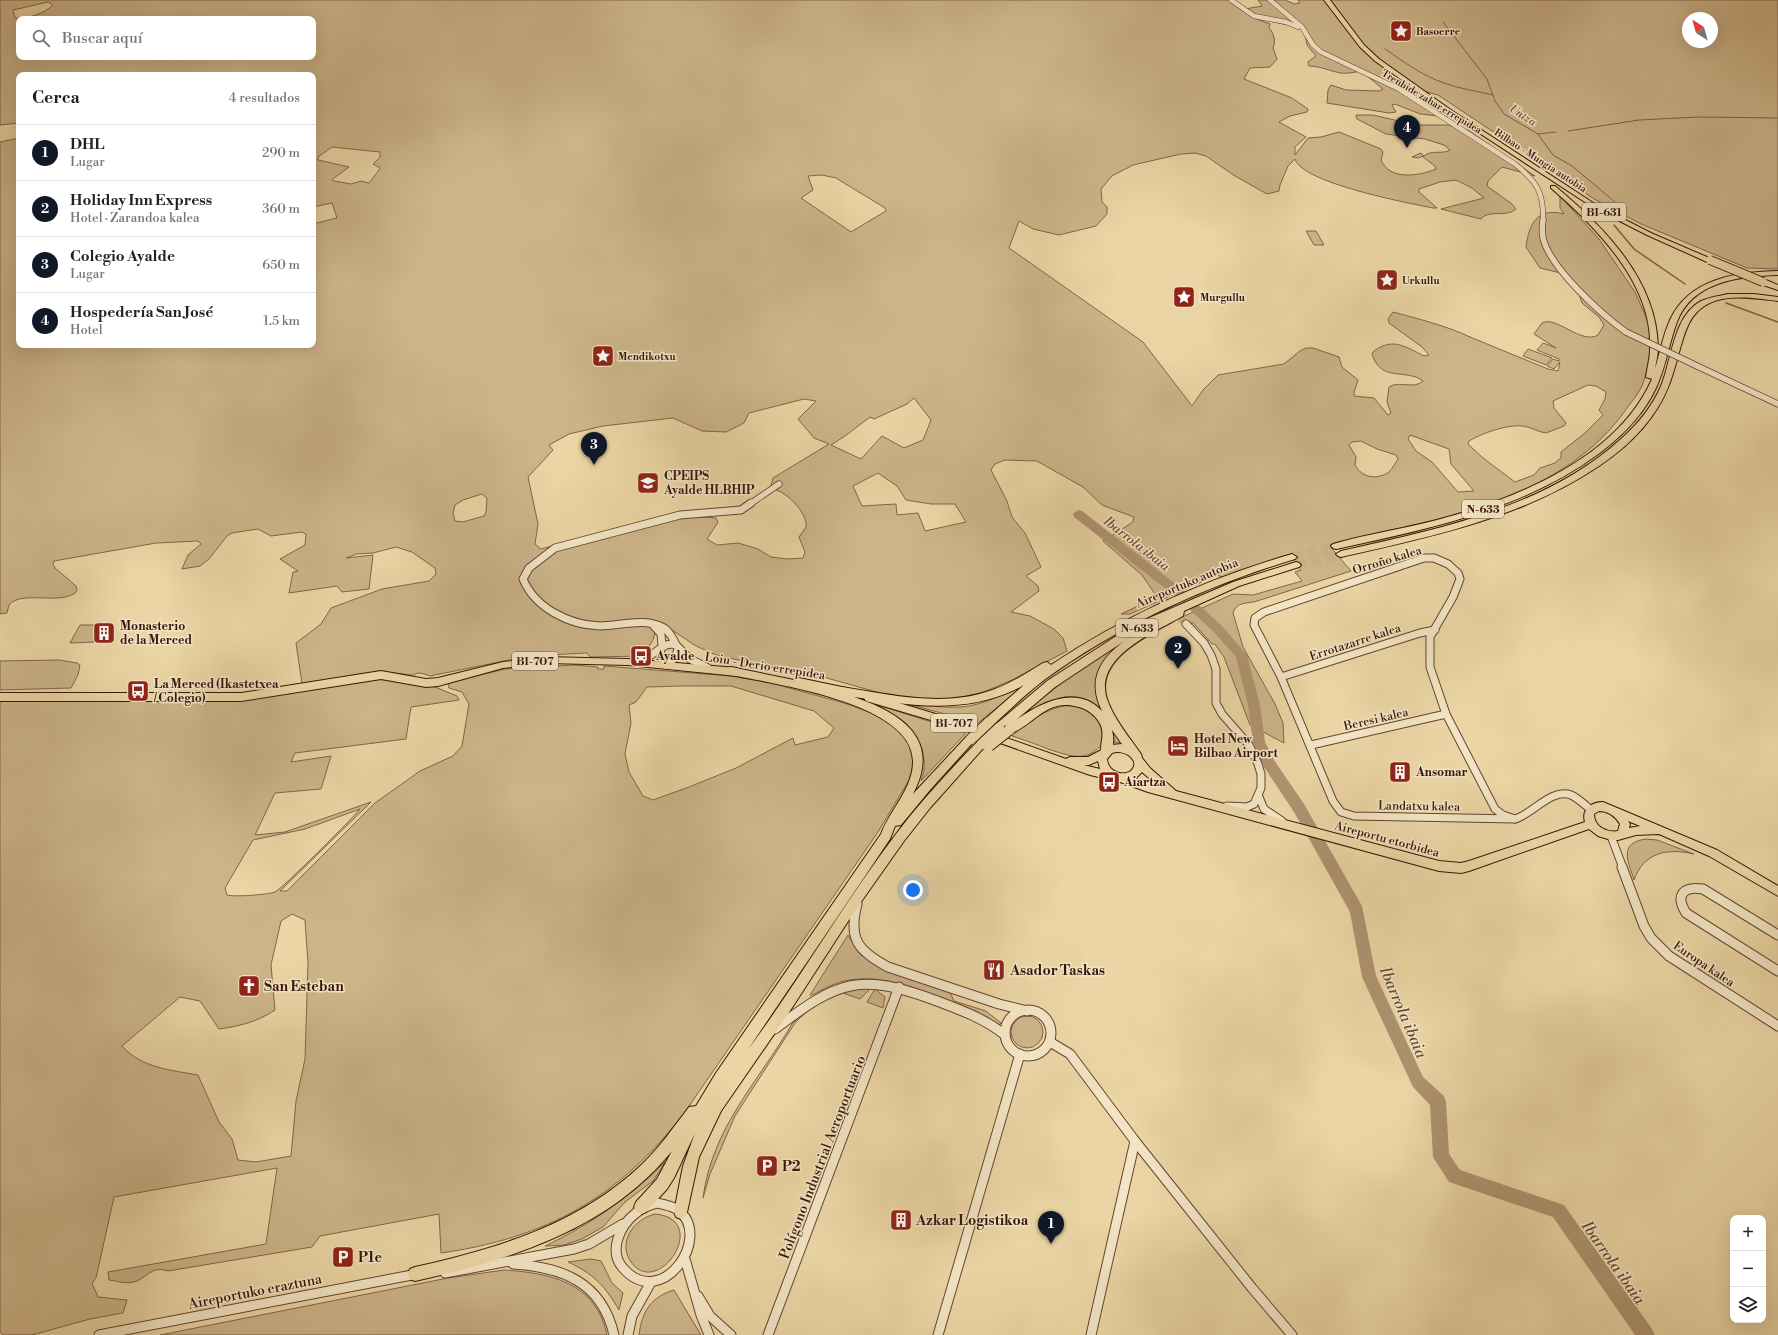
<!DOCTYPE html>
<html lang="es">
<meta charset="utf-8">
<style>
body{margin:0;font-family:"Libre Bodoni",serif;background:#f6f6f6;color:#202124}
.controls{position:absolute;right:12px;bottom:12px;display:grid;overflow:hidden;border-radius:8px;box-shadow:0 4px 16px #0002}
.controls button{width:36px;height:36px;display:grid;place-items:center;padding:0;border:0;border-bottom:1px solid #e0e0e0;background:#fff;color:#202124;font:20px sans-serif}
.compass{position:absolute;left:1682px;top:12px;width:36px;height:36px;border-radius:50%;background:#fff;box-shadow:0 4px 16px #0002;rotate:323deg}
.you{position:absolute;left:913px;top:890px;width:14px;height:14px;margin:-10px;border:3px solid #fff;border-radius:50%;background:#1a73e8;box-shadow:0 0 0 6px #1a73e833}
.badge{display:grid;place-items:center;width:26px;height:26px;border-radius:50%;background:#111827;color:#fff;font-size:13px;font-weight:700}
.pin{position:absolute;translate:-50% -33px;filter:drop-shadow(0 1px 2px #0008)}
.pin::after{content:'';position:absolute;top:21px;width:14px;height:12px;background:inherit;clip-path:polygon(0 0,100% 0,50% 100%)}
.list{margin:0;padding:0;list-style:none}
h2{display:flex;justify-content:space-between;align-items:center;height:52px;margin:0;padding:0 16px;font-size:17px}
h2 small{font-size:13px;font-weight:400;color:#757577}
.list li{display:grid;grid-template-columns:26px 1fr auto;gap:12px;align-items:center;box-sizing:border-box;height:56px;padding:0 16px;border-top:1px solid #e0e0e0}
.list b{display:block;font-size:15px;white-space:nowrap}
.list p{margin:0;font-size:13px;white-space:nowrap;color:#757577}
.list em{font-size:13px;font-style:normal;color:#757577}
.icon{flex:none;width:22px;height:22px;fill:none;stroke:currentColor;stroke-width:2;stroke-linecap:round;stroke-linejoin:round}
.map{position:relative;flex:none;width:1778px;height:1335px;overflow:hidden}
.search{position:absolute;background:#fff;box-shadow:0 4px 16px #0002;left:16px;top:16px;width:300px;height:44px;display:flex;align-items:center;gap:10px;box-sizing:border-box;padding:0 14px;border-radius:8px;color:#757577;font-size:15px}
.panel{position:absolute;background:#fff;box-shadow:0 4px 16px #0002;left:16px;top:72px;width:300px;height:276px;border-radius:8px}
.map>svg:first-child{display:block}
</style>
<div class="map">
<svg width="1778" height="1335" viewBox="0 0 1778 1335">
<rect width="100%" height="100%" fill="#ebd5a4"/>
<filter id="stains"><feTurbulence type="fractalNoise" baseFrequency=".005" numOctaves="4"/><feColorMatrix values="0 0 0 0 .2 0 0 0 0 .09 0 0 0 0 .02 0 0 0 .5 -.17"/></filter>
<radialGradient id="worn" r=".72"><stop offset=".6" stop-color="#630" stop-opacity="0"/><stop offset="1" stop-color="#630" stop-opacity=".3"/></radialGradient>
<g fill="#ccb489" stroke="#826448" fill-rule="evenodd">
<path d="M0,0h1230l15,9 17,-3 -4,-6h27l9,4 6,-1 -2,-3h480v269l-31,-1 -106,-44 -47,-25 -156,-104 -32,-9 42,31 -28,-3 -25,-10 -3,1 4,7 -7,1 -62,-10 1,-13 3,-5 15,5 33,1 4,-2 -22,-18c-6,1 -14,3 -20,2 -12,-2 -20,-7 -32,-7l-1,-4 8,-6 -9,-11 -2,-12 -6,-6 -45,-9 16,6 -1,4c5,5 7,14 4,20l4,11 -7,8 -20,1 -6,11 48,19 16,11 -1,3 -17,4 -11,6 27,15 -11,10v8l13,-17 13,-1 18,-5 42,17 2,3 -2,8c9,21 38,16 55,9l-1,-3 -12,-9v-1l-5,2 -6,-1 9,-4 3,3c8,-7 18,-1 26,-6l-6,-5 -19,-6 -39,-5 -29,-15 -1,-4h17l43,10h32l20,5 67,46 -33,-9 -14,14 -1,5 25,18 4,5c-9,9 -28,0 -35,10l-40,-10 43,-11 -12,-10 -16,-8 -16,2 -21,7v3l18,16h-4c-25,-5 -131,-25 -138,-49l-7,7 -8,19 -1,6 -12,3 -32,-18 -29,-20 -11,-3 -14,1 -48,11 -21,11 -11,13 1,13 5,5v7l-11,12 -37,9 -26,-6 -14,-8 -10,27 134,94 49,64 11,-16 15,-15 66,-11 16,-13 6,-3h7l26,9 3,10 16,13 -4,12v4l20,2 14,17 3,-2 -4,-11 2,-15c10,-7 25,3 34,-6 -17,-13 -42,2 -51,-27l2,-3c19,-14 32,-4 50,5l5,-1 -7,-8 -33,-24 -1,-4 5,-7c26,7 54,14 77,25l78,32 10,2 2,-9 -6,7 -7,-3 6,-7 6,2v-2l-22,-9 6,-7 13,5 -22,-14 8,-11c14,-8 39,22 56,12l6,-10 -5,-8 -17,-14 -3,-9 -14,-20 -25,-6 -14,-21c3,-23 11,-40 38,-33l-4,-6v-12l39,43 36,53 15,34 -1,19 2,2c-2,13 -4,28 -10,41 -5,9 -13,18 -19,27 -68,89 -191,105 -293,130l22,26 -97,31c-9,1 -18,1 -21,11l10,34 32,57 8,19 1,20 -34,-18 -26,-68 -9,-13h-3l-19,-21h-4l-7,-6 51,-23 20,1 49,-14 -7,-9 6,-2 -12,-15 -67,22 -5,-2 -87,39h-9l36,-17 -15,-22 -39,-34 27,-17 3,-3 1,-4 -32,-12 -19,-18 -46,-26 -32,-1 -10,4 -4,6 16,31 5,16 13,16 16,34 -15,9 12,10 1,5 -28,21 19,4 24,13 9,9 4,13 -53,28 -30,13 -30,7h-31l-36,-4 -71,-20 -24,-3 -76,-17 -20,-9 -33,-22 -7,6 -3,10 -10,16 -53,1 -3,-4 -58,3 -99,20c-3,-1 -8,-3 -12,-3 -3,1 -5,3 -8,2 -36,-7 -72,5 -108,9l-6,-41 25,-19 10,-16 51,-19 47,-8 7,-7 -1,-6 -23,-16 -16,-5 -23,6 -17,1 -10,4 27,-3 -4,34 -27,3 -5,-6 -48,7 4,-21 5,-1 -18,-12 25,-14 1,-11 -4,-2 -31,4 -13,-7 -26,4 -5,3 -18,23 -9,7 -18,3 6,-14 13,-11 -3,-3 -42,2 -102,18 -1,3 2,4 21,18 1,4 -2,3c-16,12 -54,-3 -66,12l-2,8 -7,1v-472l19,-4v207h294v-121l24,-6 -5,-15 -19,4v-132h-294v48l-19,2zM48,2l5,3c-7,8 -28,15 -38,13l-2,-8zM1688,18h24v24h-24zM19,19h294v38h-294zM332,147l48,5v5l-7,7 7,4 -1,2 -10,13 -8,-2 -10,3 -17,-3 -2,-1 2,-2 15,-11 -31,-7v-3zM822,175l14,3 49,30 1,3 -35,21 -50,-34 12,-8 -5,-14zM1588,385l8,1 10,6 -1,7 -6,11 4,5 -18,18 -24,19v6l-6,5 -15,5 -6,7 -19,7 -32,-24 -15,-14 1,-3c13,-8 39,-17 54,-15 8,1 15,6 23,7l18,-7 2,-3 -12,-15 -1,-7zM914,398l17,22 -8,20 -19,8 -22,-12 -21,23 -30,-14 14,-9 25,-19 4,2 33,-15zM804,399l12,2 -18,18 16,19 15,6 -56,34 -3,11c14,-1 38,24 36,38l-7,10 6,15 -2,6 -15,1 -17,-2 -13,-8 -20,-6 -21,2 -10,-6 11,-17 -2,-4 -49,-3 -126,34 -6,-5 3,-20 -10,-47 25,-27 -4,-5 20,-11 34,-8 70,-8 29,13 24,1 18,-9 5,-10zM1410,435l39,14 2,15 23,27 -16,1 -26,-30 -16,-11 -8,-12zM1361,441l16,8 19,6 2,4c-2,3 -6,10 -9,13 -12,8 -27,6 -34,-7l1,-8 -7,-12 3,-3zM878,473l19,13 9,14 25,4h24l11,18 -41,9 -7,-18 -21,2 -1,-11 -34,2 -9,-20zM482,494l5,4 -1,14 -2,4 -21,6 -8,-1 -2,-8 2,-8 8,-5z"/>
<polygon points="1306,231 1316,231 1324,245 1314,245"/>
<polygon points="1528,349 1552,358 1546,365 1523,356"/>
<polygon points="80,625 103,625 94,642 70,643"/>
<path d="M1125,642l-17,15 -11,17v13l27,57 -10,-2c-1,-30 -30,-51 -59,-42 -16,4 -28,13 -41,22 34,-30 71,-58 111,-80z"/>
<polygon points="59,660 77,663 80,665 78,675 71,688 0,690 0,661"/>
<path d="M574,665l24,2v2h6v-3l128,10 39,7 73,20 36,13 27,21 7,29 -5,14 -31,52 -193,280c-65,85 -138,126 -244,141l-2,-39 -119,22 -8,11 -144,24c-15,-5 -19,4 -31,10 -9,4 -20,0 -28,-1l-1,-8 158,-28 11,-76 -163,29 -18,81 -4,5 6,14 29,3 -4,13 -33,6 -58,16h-29l-3,-3v-632h190l194,-22 51,9 22,9 2,4 -48,7 -5,32 -111,14 -4,9 40,-6 -10,33 -46,4 -20,42 30,-3 86,-30 -91,89h7l88,-88 45,-32 33,-15 9,-10 7,-42 -7,-12 -13,-4 -1,-5 57,-14zM681,686h50l83,25 20,17 -6,9 -33,8 -2,-7 -57,30 -47,19 -36,13 -10,-4 -14,-24 -4,-18 6,-31 -2,-18 7,-3 11,-15zM360,809c-8,10 -78,80 -85,83 -10,3 -40,5 -48,3l-2,-7 28,-48 52,-11zM292,914l13,6 3,43 -3,96 -9,42 -5,55 -35,6 -18,-2 -6,-21 -13,-17 -21,-47c-27,-5 -57,-7 -76,-29l58,-49 20,4 19,28c21,-3 38,-7 56,-19l-4,-45 10,-44z"/>
<path d="M1033,678l-55,45 -70,-19c17,1 36,4 53,3 26,-2 50,-17 72,-29z"/>
<polygon points="856,698 966,733 921,781 924,771 924,760 922,748 914,735"/>
<path d="M1069,705c25,5 33,11 35,37 -17,22 -34,14 -56,7 -12,-5 -24,-9 -36,-13 17,-15 34,-28 57,-31z"/>
<path d="M1646,839l11,1 37,14c-27,-6 -50,-2 -60,26 -6,-19 -16,-37 12,-41z"/>
<path d="M848,935l11,18 18,13 72,24 5,11 32,10 15,12 -2,2 -12,-8 -11,-6c-40,-14 -84,-38 -127,-31 -13,2 -25,9 -37,15h-2z"/>
<path d="M855,988h16l-11,11 -17,-6c-19,7 -34,15 -48,30l-60,93 -25,58 -7,24c9,-70 55,-116 89,-174 17,-18 38,-32 63,-36z"/>
<polygon points="875,989 885,997 883,1008 867,1002"/>
<circle cx="1027" cy="1032" r="16"/>
<path d="M666,1161l-13,20 -28,21 -22,25 -21,12 -18,6 -19,1c48,-23 82,-47 121,-85z"/>
<path d="M655,1214c57,5 3,86 -24,48 -14,-20 3,-43 24,-48z"/>
<path d="M591,1259l10,2 11,22 11,10 -4,17c-14,-24 -25,-36 -51,-48z"/>
<path d="M504,1270c46,3 92,12 103,65h-447l288,-57z"/>
<path d="M674,1290l27,45h-62c3,-24 12,-38 35,-45z"/>
</g>
<g fill="none" stroke-linecap="round" stroke-linejoin="round">
<g stroke="#7e6046" stroke-width="1">
<polyline points="1443,22 1487,79 1495,101 1504,114 1538,134 1553,155 1572,166 1615,202"/>
<path d="M1385,49c19,13 38,27 59,34 16,6 33,8 49,12"/>
<polyline points="1568,131 1639,120 1699,117 1778,118"/>
<polyline points="1538,134 1556,132"/>
</g>
<g stroke="#7e6046" stroke-width="1.5">
<polyline points="1614,225 1634,249 1685,284"/>
<polyline points="1726,303 1778,322"/>
</g>
<g fill="#ae936f" fill-rule="evenodd">
<polygon points="1078,510 1082,511 1183,590 1185,593 1183,596 1175,596 1074,517 1073,514"/>
<polygon points="1196,605 1200,606 1221,625 1247,655 1260,705 1265,742 1274,760 1304,804 1362,906 1376,976 1423,1077 1444,1096 1446,1102 1449,1154 1460,1170 1564,1205 1652,1329 1655,1335 1635,1335 1553,1217 1449,1182 1433,1157 1430,1105 1413,1087 1362,977 1350,912 1294,812 1264,767 1253,742 1248,705 1236,657 1213,631 1192,612 1190,609 1192,606"/>
</g>
<polyline stroke="#c7ae85" stroke-width="7" stroke-dasharray="7 3.5" stroke-linecap="butt" points="1157,597 1186,624"/>
<g stroke="#c7ae85" stroke-width="10" stroke-dasharray="10 5" stroke-linecap="butt">
<polyline points="1292,557 1336,546"/>
<polyline points="1296,565 1341,554"/>
</g>
<g stroke="#64442f" stroke-width="5.5">
<g id="minor-far3">
<polyline points="1231,0 1254,16 1286,22 1298,27"/>
<path d="M1270,0l32,27 11,18 8,7 78,37 116,75c22,18 29,28 28,57"/>
</g>
</g>
<g stroke="#64442f" stroke-width="7">
<g id="minor-far2">
<path d="M1543,220c-1,6 -1,12 0,18 7,30 58,76 83,94"/>
<polyline points="1697,366 1778,404"/>
<polyline points="750,504 779,484"/>
</g>
</g>
<g stroke="#64442f" stroke-width="9">
<g id="minor-far1">
<polygon points="1424,558 1434,558 1448,564 1458,573 1460,579 1453,597 1430,637 1430,667 1446,714 1495,809 1503,815 1515,819 1354,816 1341,812 1333,801 1281,677 1254,625 1255,618 1264,612"/>
<polyline points="1186,624 1204,643 1211,655 1216,669 1216,703 1222,714 1249,745 1258,764 1261,774 1261,788 1254,804 1247,807 1227,806"/>
<polyline points="654,626 661,634 662,646"/>
<path d="M676,645c-3,-7 -6,-13 -12,-17 -19,-11 -44,-2 -64,-2 -31,-1 -65,-18 -77,-47l6,-11 26,-20 125,-33 61,-5 10,-7"/>
<polyline points="660,649 661,656 666,665 675,658 678,649"/>
<polyline points="635,662 648,657 666,645 672,644 676,645 690,659 708,668"/>
<polyline points="1281,677 1420,633 1435,630"/>
<polyline points="1311,745 1446,714"/>
<polyline points="1259,797 1264,809 1282,821"/>
<path d="M1515,819c18,-5 36,-31 56,-24 7,3 14,10 20,15"/>
<polyline points="1611,836 1623,868"/>
</g>
</g>
<g stroke="#64442f" stroke-width="11">
<g id="minor">
<polyline points="1622,867 1644,926 1651,938 1669,956 1778,1026"/>
<path d="M857,904c-9,35 1,47 31,63l111,37 28,7"/>
<path d="M1778,935l-75,-46c-20,-3 -28,6 -17,24l92,58"/>
<circle cx="1028" cy="1033" r="23"/>
<path d="M775,1029c64,-49 85,-57 162,-28 24,9 48,18 68,34"/>
<polyline points="1050,1042 1070,1054 1135,1141 1252,1288 1292,1335"/>
<path d="M658,1203c6,2 15,3 20,7 36,27 -17,102 -55,58 -15,-17 -3,-43 13,-55 7,-6 14,-8 22,-10z"/>
<polyline points="685,1259 701,1315 709,1335"/>
<path d="M513,1264c49,3 89,18 101,71"/>
<polyline points="445,1273 574,1249 589,1244 623,1224"/>
<polyline points="698,1296 710,1316 731,1335"/>
<polyline points="99,1335 417,1274"/>
<polyline points="628,1335 632,1316 651,1282"/>
<polyline points="768,1335 899,987"/>
<polyline points="938,1335 1020,1054"/>
<polyline points="1091,1335 1135,1141"/>
</g>
</g>
<g stroke="#371408" stroke-width="2">
<g id="major">
<polygon points="546,657 628,659 737,668 740,670 742,672 740,674 737,676 628,665 546,663 503,668 438,686 426,687 381,679 241,701 0,701 0,693 241,693 381,671 426,679 438,678 503,662"/>
<polygon points="799,678 847,688 850,689 852,692 850,695 847,696 799,686 796,685 794,682 796,679"/>
<path d="M869,694l90,27 107,38 4,-2h18l23,-12 11,-1 13,5 15,19 26,23 263,70 22,2 8,-2 116,-39c-4,-13 7,-20 18,-20l114,48 61,36v10l-69,-40 -50,-22 -23,1 -18,5h-7l-13,-4 -9,-7 -120,42 -8,2 -22,-2 -291,-79 -28,-10 -30,-7 -132,-47 -92,-27 -2,-3 2,-3zM1116,752c10,-1 25,8 15,19 -10,6 -23,0 -24,-12l5,-6zM1098,761l2,8 -16,-4h5zM1142,772l16,14 -23,-7zM1599,811c9,0 16,5 21,13l-2,7c-11,2 -24,-4 -24,-17zM1628,821l12,5 -11,2 1,-4z"/>
</g>
</g>
<g stroke="#371408" stroke-width="2">
<g id="highway">
<polygon points="1324,0 1330,0 1364,45 1379,59 1451,110 1598,206 1651,233 1714,260 1707,262 1647,235 1594,208 1447,112 1375,61 1360,47"/>
<path d="M1551,186h4c49,41 102,94 103,162 0,7 -2,14 -3,21 5,-16 8,-34 15,-49 19,-42 67,-48 108,-49v4c-37,1 -86,6 -101,47 -8,21 -11,45 -21,66 -12,26 -33,47 -55,64 -77,58 -173,77 -265,97l-3,-1 -2,-2 2,-2c34,-10 69,-15 104,-24 78,-21 180,-61 215,-141l-6,-2c1,-9 4,-18 4,-27 4,-65 -54,-123 -99,-162z"/>
<polygon points="1760,280 1766,280 1778,285 1778,290 1760,284"/>
<path d="M1728,294h26l24,3v4c-25,-3 -61,-10 -81,11 -7,7 -11,17 -14,27 -5,15 -8,31 -14,46 -13,34 -40,61 -70,81 -77,52 -169,71 -258,91l-3,-1 -2,-2 5,-3c97,-22 204,-43 280,-112 17,-15 31,-32 40,-53 11,-26 12,-70 40,-85 9,-4 18,-5 27,-7z"/>
<path d="M1292,554l5,3 -2,2c-89,27 -175,66 -251,121 -18,14 -35,30 -52,46h-8l-1,-3 1,-3 40,-35c-54,30 -112,21 -170,12 47,16 88,42 59,97l54,-58 4,-1 4,1 1,3 -46,51 -29,35 -6,1 -5,13 -143,212c52,-70 96,-147 149,-217 25,-33 53,-63 82,-93l4,-1 4,1 1,3 -57,64 -26,33 -48,68 -68,105 -67,97 -22,46 -13,60 -5,2 -5,-2 -2,-5 9,-46 12,-33 -21,45 -7,11 -21,23 -5,2 -5,-2 -2,-5 2,-5 21,-23 15,-28c-63,78 -162,109 -257,130l-5,-2 -2,-5 2,-5 5,-2c81,-18 161,-42 223,-99 20,-18 35,-40 51,-61l7,-1 20,-33 165,-239c9,-24 32,-46 32,-72 1,-59 -138,-78 -182,-87l-4,-1 -1,-3 1,-3 4,-1 63,13 42,11 1,-3 4,-1c47,7 99,20 145,5 21,-6 39,-18 57,-29l4,-1 4,3c75,-50 155,-86 241,-111z"/>
<path d="M1296,562l3,1 2,2 -2,2 -60,19 -55,25 -1,5c-28,16 -90,41 -76,83 7,20 22,38 34,55l1,3 -1,3 -4,1 -4,-1 -21,-30c2,8 2,17 -2,25l-4,1 -4,-1c-4,-8 5,-21 -3,-33 -4,-7 -12,-13 -20,-15 -33,-10 -45,19 -70,27l-4,-1 -1,-3 -5,2 -4,-1 -1,-3 1,-3 52,-44 88,-57 98,-42zM1145,628c-33,19 -63,42 -43,83 -25,-27 -62,-8 -86,9l39,-33 86,-57z"/>
</g>
</g>
<use href="#minor-far3" stroke="#f2e4c4" stroke-width="4.5"/>
<use href="#minor-far2" stroke="#f2e4c4" stroke-width="5.5"/>
<use href="#minor-far1" stroke="#f2e4c4" stroke-width="7"/>
<use href="#minor" stroke="#f2e4c4" stroke-width="9"/>
<use href="#major" fill="#ebd5a4" fill-rule="evenodd"/>
<use href="#highway" fill="#ebd5a4" fill-rule="evenodd"/>
<g stroke="#64442f" stroke-width="7" stroke-linecap="butt">
<polyline id="minor-bridge" points="1626,332 1697,366"/>
</g>
<g stroke="#371408" stroke-width="10" stroke-linecap="butt">
<polyline id="highway-bridge-far1" points="1710,260 1763,282"/>
</g>
<g stroke="#371408" stroke-width="12" stroke-linecap="butt">
<g id="highway-bridge">
<polyline points="971,739 988,723"/>
<polyline points="982,744 999,728"/>
<polyline points="989,746 1009,730"/>
</g>
</g>
<use href="#minor-bridge" stroke="#f2e4c4" stroke-width="5.5"/>
<use href="#highway-bridge-far1" stroke="#ebd5a4" stroke-width="8"/>
<use href="#highway-bridge" stroke="#ebd5a4" stroke-width="10"/>
</g>
<defs>
<g id="sight-square" transform="scale(1.15)"><rect x="-9" y="-9" width="18" height="18" rx="4" fill="#8f2418" stroke="#f2e4c4"/><path d="M0-6L1.8-2.2L6-1.7L2.9 1.2L3.7 5.4L0 3.3L-3.7 5.4L-2.9 1.2L-6-1.7L-1.8-2.2Z" fill="#fff"/></g>
<g id="school-square" transform="scale(1.15)"><rect x="-9" y="-9" width="18" height="18" rx="4" fill="#8f2418" stroke="#f2e4c4"/><path d="M0-5L7-2L0 1L-7-2ZM-4 1L0 2.5L4 1V4Q0 6-4 4Z" fill="#fff"/></g>
<g id="building-square" transform="scale(1.15)"><rect x="-9" y="-9" width="18" height="18" rx="4" fill="#8f2418" stroke="#f2e4c4"/><path d="M-4-6H4V6H1V3H-1V6H-4ZM-2.5-4.3h1.7v1.8h-1.7ZM.8-4.3h1.7v1.8H.8ZM-2.5-1h1.7V.8h-1.7ZM.8-1h1.7V.8H.8Z" fill="#fff"/></g>
<g id="bus-square" transform="scale(1.15)"><rect x="-9" y="-9" width="18" height="18" rx="4" fill="#8f2418" stroke="#f2e4c4"/><path d="M-5-6H5V4H4V6H2V4H-2V6H-4V4H-5ZM-3.5-4V0h7V-4ZM-3.5 1.2v1.5H-2V1.2ZM2 1.2v1.5H3.5V1.2Z" fill="#fff"/></g>
<g id="hotel-square" transform="scale(1.15)"><rect x="-9" y="-9" width="18" height="18" rx="4" fill="#8f2418" stroke="#f2e4c4"/><path d="M-6-4.5h1.5V1H6V5H4.5V3h-9V5H-6ZM-4 0a1.8 1.8 0 1 1 3.6 0ZM.5 0V-2.5h3Q6-2.5 6 0Z" fill="#fff"/></g>
<g id="restaurant-square" transform="scale(1.15)"><rect x="-9" y="-9" width="18" height="18" rx="4" fill="#8f2418" stroke="#f2e4c4"/><path d="M-5-6h1v4h1v-4h1v4h1v-4h1v5L-1.5 .5V6h-2V.5L-5-1ZM5-6V6H3V1.5H1.5Q1.5-4 5-6Z" fill="#fff"/></g>
<g id="church-square" transform="scale(1.15)"><rect x="-9" y="-9" width="18" height="18" rx="4" fill="#8f2418" stroke="#f2e4c4"/><path d="M-1.2-6h2.4v3.5h3.3v2.4h-3.3V6h-2.4V-.1h-3.3v-2.4h3.3Z" fill="#fff"/></g>
<g id="parking-square" transform="scale(1.15)"><rect x="-9" y="-9" width="18" height="18" rx="4" fill="#8f2418" stroke="#f2e4c4"/><path d="M-3.5-5.5H1a3.5 3.5 0 0 1 0 7H-1V5.5H-3.5ZM-1-3.4V-.6H.8a1.4 1.4 0 0 0 0-2.8Z" fill="#fff"/></g>
</defs>
<g fill-rule="evenodd">
<use href="#sight-square" x="1401" y="31"/>
<use href="#sight-square" x="1387" y="280"/>
<use href="#sight-square" x="1184" y="297"/>
<use href="#sight-square" x="603" y="356"/>
<use href="#school-square" x="648" y="483"/>
<use href="#building-square" x="104" y="633"/>
<use href="#bus-square" x="641" y="656"/>
<use href="#bus-square" x="138" y="691"/>
<use href="#hotel-square" x="1178" y="746"/>
<use href="#building-square" x="1400" y="772"/>
<use href="#bus-square" x="1109" y="782"/>
<use href="#restaurant-square" x="994" y="970"/>
<use href="#church-square" x="249" y="986"/>
<use href="#parking-square" x="767" y="1166"/>
<use href="#building-square" x="901" y="1220"/>
<use href="#parking-square" x="343" y="1257"/>
</g>
<g text-anchor="middle" stroke-width="3" stroke-linejoin="round" paint-order="stroke">
<g font-size="10" font-weight="bold" fill="#371408" stroke="#f2e4c4" text-anchor="start">
<text x="1416" y="35">Basoerre</text>
<text x="1402" y="284">Urkullu</text>
<text x="1200" y="301">Murgullu</text>
<text x="618" y="360">Mendikotxu</text>
</g>
<g font-size="10" fill="#371408" stroke="#f2e4c4">
<text transform="translate(1432 101) rotate(31)" y="4">Trenbide zahar errepidea</text>
<text transform="translate(1541 160) rotate(33)" y="4">Bilbao - Mungia autobia</text>
</g>
<g font-size="11" font-style="italic" fill="#674731" stroke="#f2e4c4">
<text transform="translate(1523 115) rotate(33)" y="4">Untza</text>
</g>
<g fill="#f2e4c4" stroke="#6f5240" stroke-width="1">
<rect x="1582" y="203" width="44" height="18" rx="3"/>
<rect x="1462" y="500" width="42" height="18" rx="3"/>
<rect x="1116" y="619" width="42" height="18" rx="3"/>
<rect x="512" y="652" width="46" height="18" rx="3"/>
<rect x="931" y="714" width="46" height="18" rx="3"/>
</g>
<g font-size="11" font-weight="bold" fill="#371408">
<text x="1604" y="216">BI-631</text>
<text x="1483" y="513">N-633</text>
<text x="1137" y="632">N-633</text>
<text x="535" y="665">BI-707</text>
<text x="954" y="727">BI-707</text>
</g>
<g font-size="12" font-weight="bold" fill="#371408" stroke="#f2e4c4" text-anchor="start">
<text x="664" y="480">CPEIPS<tspan x="664" dy="14">Ayalde HLBHIP</tspan></text>
<text x="120" y="630">Monasterio<tspan x="120" dy="14">de la Merced</tspan></text>
<text x="656" y="660">Ayalde</text>
<text x="154" y="688">La Merced (Ikastetxea<tspan x="154" dy="14">/ Colegio)</tspan></text>
<text x="1194" y="743">Hotel New<tspan x="1194" dy="14">Bilbao Airport</tspan></text>
<text x="1416" y="776">Ansomar</text>
<text x="1124" y="786">Aiartza</text>
</g>
<g font-size="12" fill="#371408" stroke="#f2e4c4">
<text transform="translate(1387 560) rotate(-17)" y="4">Orroño kalea</text>
<text transform="translate(1187 583) rotate(-23)" y="4">Aireportuko autobia</text>
<text transform="translate(1355 642) rotate(-18)" y="4">Errotazarre kalea</text>
<text transform="translate(765 666) rotate(9)" y="4">Loiu - Derio errepidea</text>
<text transform="translate(1376 719) rotate(-13)" y="4">Beresi kalea</text>
<text transform="translate(1419 806) rotate(1)" y="4">Landatxu kalea</text>
<text transform="translate(1387 839) rotate(15)" y="4">Aireportu etorbidea</text>
<text transform="translate(1704 964) rotate(34)" y="4">Europa kalea</text>
</g>
<g font-size="13" font-style="italic" fill="#674731" stroke="#f2e4c4">
<text transform="translate(1137 543) rotate(38)" y="5">Ibarrola ibaia</text>
</g>
<g font-size="14" font-weight="bold" fill="#371408" stroke="#f2e4c4" text-anchor="start">
<text x="1010" y="975">Asador Taskas</text>
<text x="264" y="991">San Esteban</text>
<text x="782" y="1171">P2</text>
<text x="916" y="1225">Azkar Logistikoa</text>
<text x="358" y="1262">P1e</text>
</g>
<g font-size="14" fill="#371408" stroke="#f2e4c4">
<text transform="translate(822 1157) rotate(-69)" y="5">Polígono Industrial Aeroportuario</text>
<text transform="translate(255 1291) rotate(-11)" y="5">Aireportuko eraztuna</text>
</g>
<g font-size="16" font-style="italic" fill="#674731" stroke="#f2e4c4">
<text transform="translate(1404 1012) rotate(67)" y="6">Ibarrola ibaia</text>
<text transform="translate(1614 1262) rotate(55)" y="6">Ibarrola ibaia</text>
</g>
</g>
<rect width="100%" height="100%" filter="url(#stains)"/>
<rect width="100%" height="100%" fill="url(#worn)"/>
</svg>
<div class="controls">
<button>+</button>
<button>−</button>
<button><svg class="icon" aria-label="layers" viewBox="0 0 24 24"><path d="M12 4l9 5-9 5-9-5zM3 14l9 5 9-5"/></svg></button>
</div>
<svg class="compass" viewBox="-18 -18 36 36"><path d="M0-13l5 13h-10z" fill="#e53935"/><path d="M0 13l5-13h-10z" fill="#757577"/></svg>
<div class="you"></div>
<div class="pin badge" style="left:1051px;top:1244px">1</div>
<div class="pin badge" style="left:1178px;top:669px">2</div>
<div class="pin badge" style="left:594px;top:465px">3</div>
<div class="pin badge" style="left:1407px;top:148px">4</div>
<div class="search"><svg class="icon" aria-label="search" viewBox="0 0 24 24"><circle cx="10" cy="10" r="6"/><path d="M15 15l6 6"/></svg>Buscar aquí</div>
<section class="panel">
<h2>Cerca<small>4 resultados</small></h2>
<ul class="list">
<li><span class="badge">1</span><div><b>DHL</b><p>Lugar</p></div><em>290 m</em></li>
<li><span class="badge">2</span><div><b>Holiday Inn Express</b><p>Hotel · Zarandoa kalea</p></div><em>360 m</em></li>
<li><span class="badge">3</span><div><b>Colegio Ayalde</b><p>Lugar</p></div><em>650 m</em></li>
<li><span class="badge">4</span><div><b>Hospedería San José</b><p>Hotel</p></div><em>1.5 km</em></li>
</ul>
</section>
</div>
